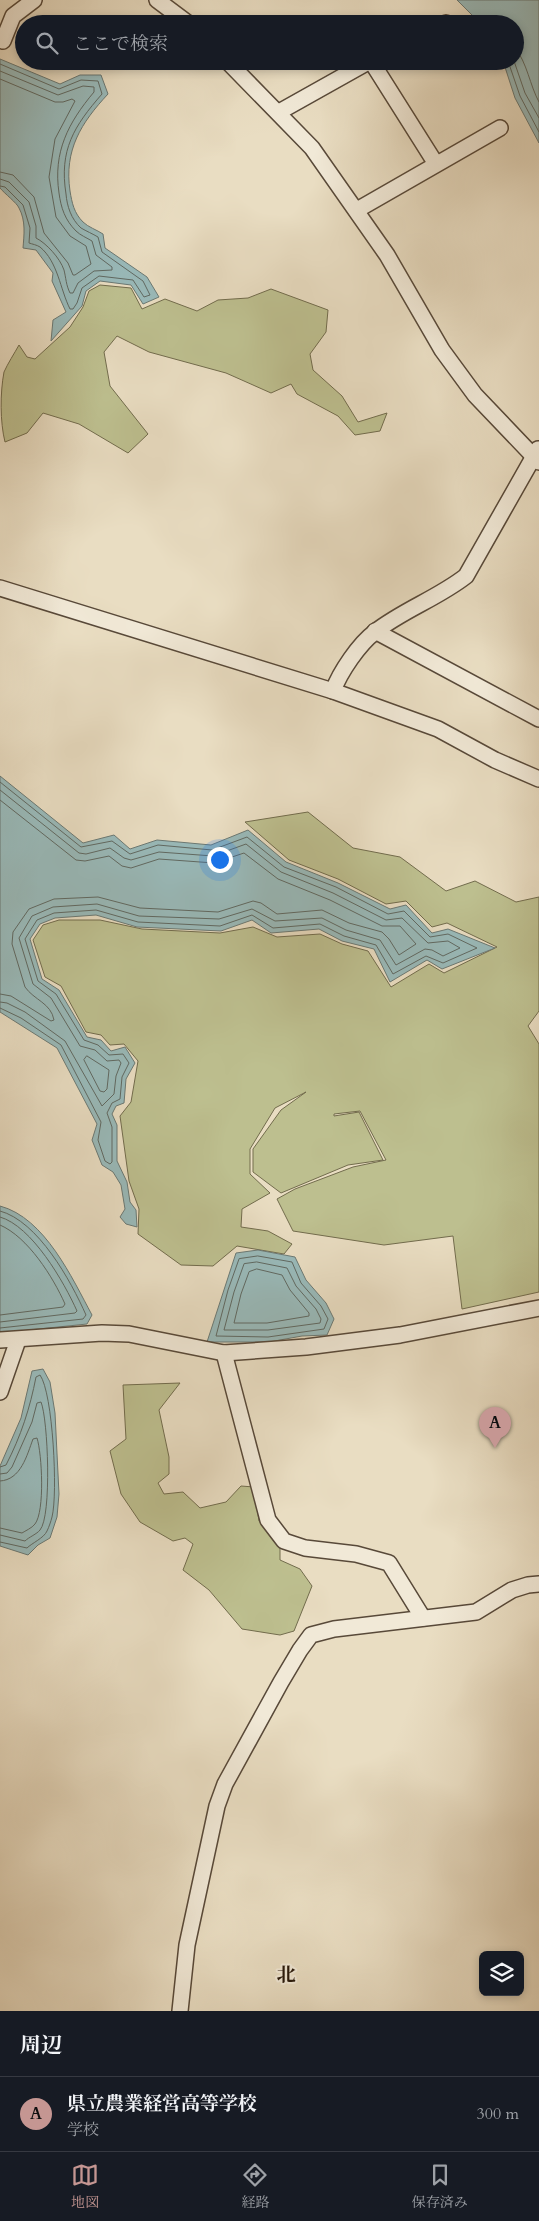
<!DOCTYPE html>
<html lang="ja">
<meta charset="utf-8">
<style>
body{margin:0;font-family:Cardo,"Noto Serif JP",serif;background:#242831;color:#f1f3f6}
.controls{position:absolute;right:15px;bottom:15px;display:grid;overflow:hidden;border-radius:8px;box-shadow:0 2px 8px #0003}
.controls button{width:45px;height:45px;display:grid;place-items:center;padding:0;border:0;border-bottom:1px solid #363941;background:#171b24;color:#f1f3f6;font:25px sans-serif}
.you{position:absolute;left:219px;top:859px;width:18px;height:18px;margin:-12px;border:4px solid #fff;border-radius:50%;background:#1a73e8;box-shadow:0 0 0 8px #1a73e833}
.badge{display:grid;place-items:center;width:32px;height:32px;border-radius:50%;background:#c59692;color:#111;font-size:16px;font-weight:700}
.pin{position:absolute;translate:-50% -41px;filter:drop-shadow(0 1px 2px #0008)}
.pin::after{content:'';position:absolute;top:26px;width:18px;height:15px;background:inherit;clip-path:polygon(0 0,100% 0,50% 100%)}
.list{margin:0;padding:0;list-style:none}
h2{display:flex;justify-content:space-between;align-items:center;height:65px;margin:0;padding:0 20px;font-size:21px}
h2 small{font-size:16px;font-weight:400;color:#9ea1a6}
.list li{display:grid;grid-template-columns:32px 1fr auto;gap:15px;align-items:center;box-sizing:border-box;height:75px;padding:0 20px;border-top:1px solid #363941}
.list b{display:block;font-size:19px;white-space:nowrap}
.list p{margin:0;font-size:16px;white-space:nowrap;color:#9ea1a6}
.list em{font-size:16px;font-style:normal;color:#9ea1a6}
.icon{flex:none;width:28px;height:28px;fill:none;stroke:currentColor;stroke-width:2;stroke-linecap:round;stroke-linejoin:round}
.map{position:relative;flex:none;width:539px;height:2011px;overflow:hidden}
.search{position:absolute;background:#171b24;box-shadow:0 2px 8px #0003;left:15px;right:15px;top:15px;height:55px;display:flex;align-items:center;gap:12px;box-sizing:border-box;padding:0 18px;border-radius:28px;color:#9ea1a6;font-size:19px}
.sheet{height:140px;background:#171b24}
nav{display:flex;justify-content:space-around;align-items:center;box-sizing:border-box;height:70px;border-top:1px solid #363941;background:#171b24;font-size:14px;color:#9ea1a6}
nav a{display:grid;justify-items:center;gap:2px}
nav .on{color:#c59692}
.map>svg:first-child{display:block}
</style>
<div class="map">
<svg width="539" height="2011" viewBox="0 0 539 2011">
<rect width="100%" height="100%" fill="#e9ddc2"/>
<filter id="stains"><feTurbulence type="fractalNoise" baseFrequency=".004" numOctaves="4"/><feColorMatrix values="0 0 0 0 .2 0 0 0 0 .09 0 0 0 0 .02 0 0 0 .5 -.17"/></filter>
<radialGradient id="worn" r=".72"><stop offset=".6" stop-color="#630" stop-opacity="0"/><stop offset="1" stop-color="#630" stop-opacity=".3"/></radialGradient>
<g fill="#bdbf8f" stroke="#726c4d">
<path d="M100,285l31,3 11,21 23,-10 32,12 21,-11 30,-2 23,-9 57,21 -2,22 -16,22 3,16 29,26 16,26 29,-9 -7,18 -25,4 -17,-19 -41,-22 -6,-10 -20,9 -45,-20 -77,-21 -32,-16 -13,16 6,34 38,48 -20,19 -49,-29 -36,-11 -16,20 -22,9c-5,-20 -5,-49 -1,-70 4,-9 10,-18 15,-27l8,12 8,2 35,-32 13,-20 6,-16z"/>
<polygon points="308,812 353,848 400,857 446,891 475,881 516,902 539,897 539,1011 528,1026 539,1044 539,1292 462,1309 453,1236 384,1245 293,1231 277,1199 295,1189 353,1167 386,1160 360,1111 334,1114 334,1116 359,1112 383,1160 348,1165 281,1193 253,1172 253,1149 281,1110 306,1092 275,1108 250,1149 250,1174 270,1193 242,1209 241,1227 268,1231 292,1244 284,1254 237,1246 213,1266 181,1265 138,1234 139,1209 129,1181 120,1116 131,1102 138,1061 124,1044 110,1045 101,1035 86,1032 61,986 45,977 33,940 43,925 59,920 100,920 142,929 220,933 253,927 277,937 320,934 342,944 368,951 391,987 429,964 444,973 497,947 447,923 432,927 406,901 386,904 338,879 289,860 245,822"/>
<polygon points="180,1383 159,1410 169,1457 169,1474 158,1483 164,1494 183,1492 200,1508 226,1502 241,1486 254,1487 259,1521 280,1547 280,1560 300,1569 312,1586 294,1631 280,1635 242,1629 209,1590 183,1570 193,1544 185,1538 173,1541 140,1522 121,1494 110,1451 126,1439 123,1385"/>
</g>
<g fill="#99baba" stroke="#6b7974">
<polygon points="457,0 539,0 539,143 515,98 503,61 515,61 515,24 481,24"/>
<path d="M0,59l60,25 20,-9h21l7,19c-27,29 -44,56 -38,97 2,12 4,22 13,31 5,5 14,8 20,12l2,14 42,29 12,20 -16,7 -12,-19 -31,-4 -14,10 -4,15 -31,35 2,-21 13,-8 -14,-31 1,-8 -17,-23 -13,-2c1,-13 3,-27 -4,-40 -2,-5 -14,-14 -19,-20z"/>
<polygon points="0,776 83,843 114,835 130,849 157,840 211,845 248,830 286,862 338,883 390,909 406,905 432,933 448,929 495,948 442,969 427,960 390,982 374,949 342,941 319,929 271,933 252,920 221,931 137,927 96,915 55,918 40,924 30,939 42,979 59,990 87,1037 101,1040 111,1051 125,1047 135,1063 126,1079 124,1103 116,1106 112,1114 117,1125 117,1161 127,1182 130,1202 136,1210 137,1227 126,1224 120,1217 125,1209 121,1185 113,1172 102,1165 92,1140 97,1124 57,1048 0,1012"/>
<path d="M0,1206c45,12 72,72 92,109l-5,9 -87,9z"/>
<polygon points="258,1250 295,1257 306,1280 326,1303 334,1319 327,1335 302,1336 269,1342 207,1342 236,1253"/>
<polygon points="43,1369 50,1382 55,1413 59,1494 57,1517 50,1538 38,1545 28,1555 0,1546 0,1466 21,1418 32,1371"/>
</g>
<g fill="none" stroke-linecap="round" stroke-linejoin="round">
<g stroke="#606962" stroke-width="1">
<path d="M515,48c12,14 15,38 24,54"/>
<polyline points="508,61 520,96 539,132"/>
<polyline points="514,61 525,93 539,118"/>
<path d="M0,64l59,25 22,-9 17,1 4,13c-28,32 -43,56 -36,100 1,12 5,25 15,34 5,3 12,6 17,9l4,15 41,29 7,14 -6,2 -11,-17 -34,-4 -17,12 -5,15 -4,6h-3c-10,-20 -12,-47 -30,-62 -3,-2 -8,-3 -11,-4l1,-15 -7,-23 -18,-18 -5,-1"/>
<path d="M0,71l58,24 25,-9 11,1v5c-26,31 -41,60 -35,101 2,15 6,27 17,38 4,4 11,7 16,10l4,14 16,12v3l-18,1 -16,12 -5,10h-3c-4,-8 -4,-15 -6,-23 -4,-12 -18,-27 -28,-32v-12l-7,-24 -20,-20 -9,-3"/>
<polyline points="0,79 55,102 63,102 72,99 75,101 55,139 49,177 56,217 70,236 86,246 91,264 75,275 73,275 68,263 44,233 34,197 13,175 0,172"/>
<polyline points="0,782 81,847 112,841 130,854 158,845 212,850 247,837 284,867 336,887 388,914 404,911 430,937 448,934 477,948 443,963 426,956 393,974 376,945 344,936 320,924 273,928 252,915 220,926 138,922 96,910 54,913 37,920 25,939 38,981 56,994 84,1040 98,1045 109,1055 123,1054 129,1063 122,1077 120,1099 112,1103 107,1113 112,1127 112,1162 110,1164 105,1161 98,1140 101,1122 61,1045 21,1018 0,1008"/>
<polyline points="0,790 79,853 86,854 110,848 124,858 131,860 159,852 213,856 246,844 281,872 333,893 386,920 402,918 428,943 448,941 460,948 443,956 432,950 425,949 396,965 380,940 346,930 322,918 275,921 252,909 219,919 139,916 97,904 53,907 32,916 19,938 33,984 51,998 80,1046 95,1050 107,1061 119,1060 121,1063 116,1076 114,1094 102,1106 65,1041 25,1012 7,1003 0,1002"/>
<path d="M0,800l76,60 9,1 24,-5 13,10 9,2 28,-9 55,4 30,-10 34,26 52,21 52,26h18l16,18 -17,11 -10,-16 -7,-7 -33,-9 -27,-13 -45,4 -16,-11 -8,-2 -35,11 -78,-4 -42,-11 -44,2 -25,10 -16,23 -1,12 13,43c9,13 26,16 29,33l-3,1 -40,-25 -11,-2"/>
<polygon points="87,1056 109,1070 107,1089 104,1092 100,1091 84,1060"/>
<path d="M0,1211c38,10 71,70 86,104l-3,4 -83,9"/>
<path d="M0,1217c32,9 64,65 77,94l-2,2 -75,9"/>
<path d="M0,1225c28,12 53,52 65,79l-2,3 -63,8"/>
<polygon points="258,1256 292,1262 301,1283 321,1306 328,1319 324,1329 268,1337 216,1336 228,1290 239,1259"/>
<polygon points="257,1262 287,1268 296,1286 316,1309 321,1319 320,1323 268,1330 224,1330 234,1292 244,1264"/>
<polygon points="257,1269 282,1275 290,1290 309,1313 309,1316 267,1323 234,1323 241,1294 249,1272"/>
<path d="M0,1467l6,-2c15,-29 24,-57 30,-88l4,-2c13,18 18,119 12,142 -1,4 -3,10 -5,14 -3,7 -15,12 -20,17l-27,-6"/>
<path d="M0,1474l7,-1 5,-6 20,-45 5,-19 4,-1c7,17 11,114 -1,128 -3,4 -11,7 -15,11l-25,-6"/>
<path d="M0,1481c21,-1 27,-26 33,-42l4,-1c5,16 8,73 -2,86 -3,4 -10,7 -13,9l-22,-5"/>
</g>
<g stroke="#584939" stroke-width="18">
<g id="minor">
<polyline points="157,0 189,24"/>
<polyline points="445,24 446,23"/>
<polyline points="3,41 13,16 34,0"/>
<polyline points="227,61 312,148 387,255 442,350 475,395 539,462"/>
<polyline points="371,61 436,164"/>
<polyline points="279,112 370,61"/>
<polyline points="357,210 500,128"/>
<polyline points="0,588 333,691 438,729 495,760 539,779"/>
<polyline points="375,631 539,719"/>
<path d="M333,691c7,-19 26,-47 42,-59 28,-22 63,-34 91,-56l72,-127"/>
<polyline points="0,1340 102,1333 129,1334 224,1353 306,1347 400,1335 539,1308"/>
<polyline points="224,1353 268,1520 284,1541 305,1548 356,1554 389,1563 423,1618"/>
<polyline points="0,1392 18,1340"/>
<polyline points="180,2011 187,1945 217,1806 225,1784 281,1682 300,1650 311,1635 334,1629 476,1612 512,1590 528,1585 539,1584"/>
</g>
</g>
<use href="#minor" stroke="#f1e9d7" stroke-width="15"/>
</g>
<g text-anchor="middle" stroke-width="4" stroke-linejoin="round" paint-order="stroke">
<g font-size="19" font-weight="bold" fill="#27180b" stroke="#f1e9d7">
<text x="286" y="1981">北</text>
</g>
</g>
<rect width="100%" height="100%" filter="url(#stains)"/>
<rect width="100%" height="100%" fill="url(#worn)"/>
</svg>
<div class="controls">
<button><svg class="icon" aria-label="layers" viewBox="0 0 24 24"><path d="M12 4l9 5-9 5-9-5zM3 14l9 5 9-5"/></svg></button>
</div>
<div class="you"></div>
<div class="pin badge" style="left:495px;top:1448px">A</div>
<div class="search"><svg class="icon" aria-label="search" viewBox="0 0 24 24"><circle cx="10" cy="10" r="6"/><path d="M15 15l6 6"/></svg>ここで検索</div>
</div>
<section class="sheet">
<h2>周辺<small></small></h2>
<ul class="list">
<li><span class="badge">A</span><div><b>県立農業経営高等学校</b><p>学校</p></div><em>300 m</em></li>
</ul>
</section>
<nav>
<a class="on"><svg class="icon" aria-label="map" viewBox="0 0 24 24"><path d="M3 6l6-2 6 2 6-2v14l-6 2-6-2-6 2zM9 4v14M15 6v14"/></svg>地図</a>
<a><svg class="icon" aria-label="directions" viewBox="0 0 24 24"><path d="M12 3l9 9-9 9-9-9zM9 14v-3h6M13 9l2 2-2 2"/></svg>経路</a>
<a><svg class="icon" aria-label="saved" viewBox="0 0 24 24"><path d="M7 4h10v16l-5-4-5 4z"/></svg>保存済み</a>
</nav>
